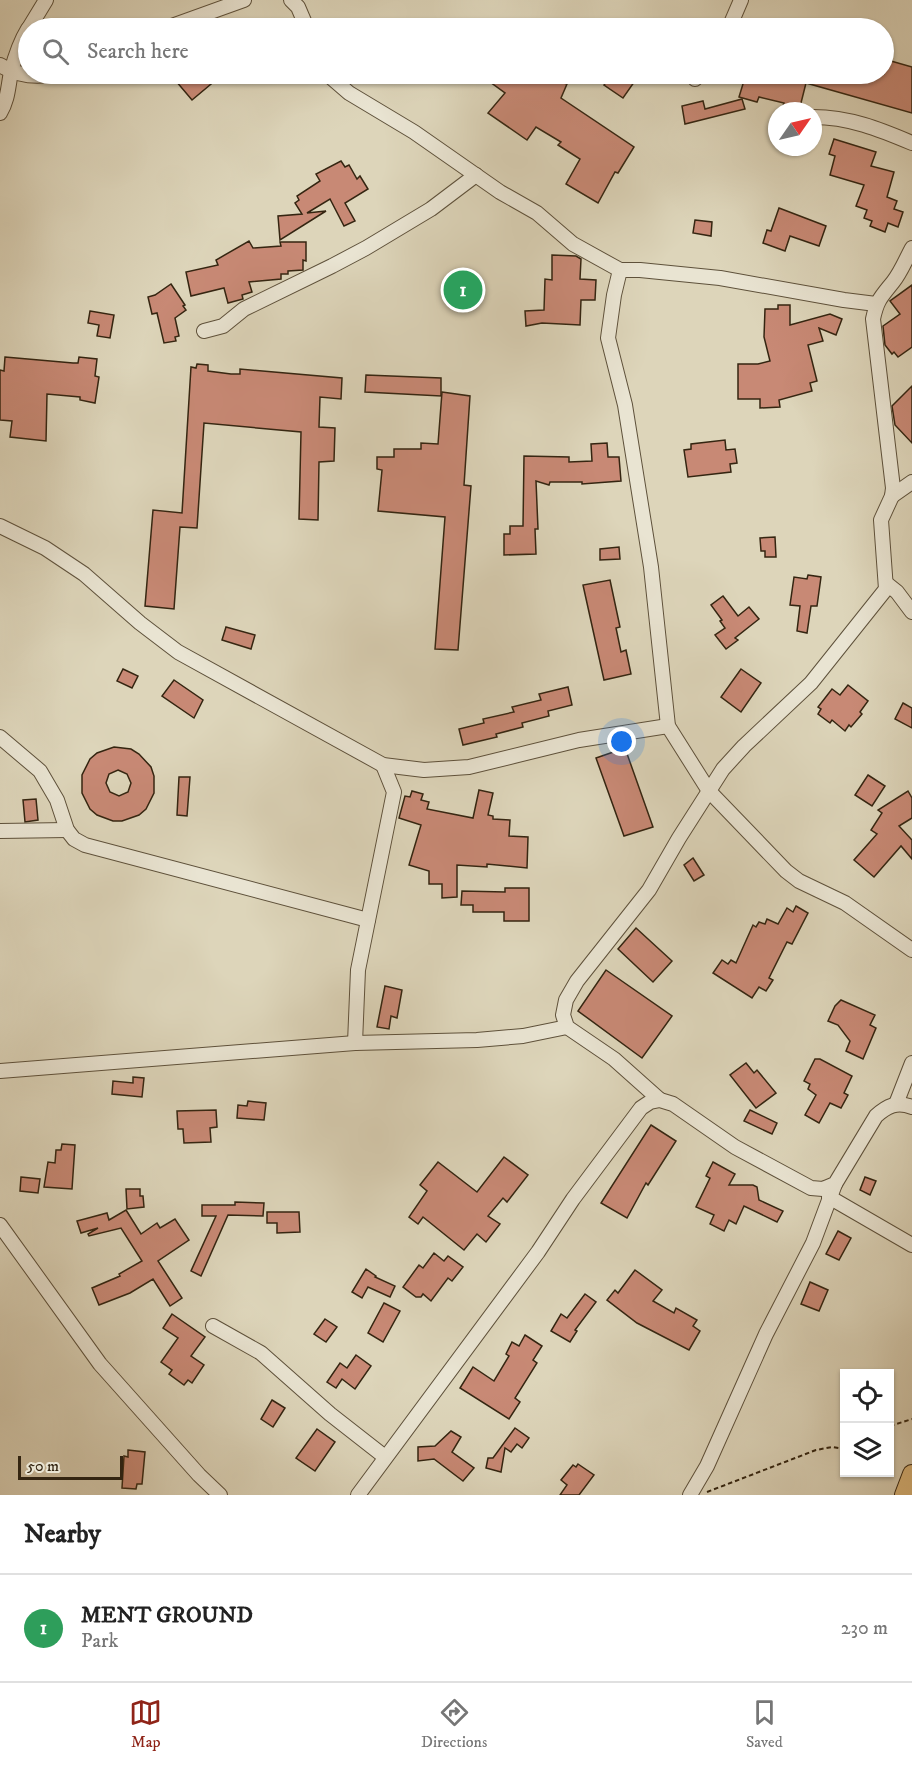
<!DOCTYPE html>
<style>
body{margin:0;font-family:"IM FELL DW Pica",serif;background:#f6f6f6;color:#222}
.controls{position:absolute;right:18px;bottom:18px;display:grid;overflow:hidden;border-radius:0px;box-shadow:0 2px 4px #0004}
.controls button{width:54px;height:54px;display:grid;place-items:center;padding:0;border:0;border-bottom:2px solid #e0e0e0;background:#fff;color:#222;font:30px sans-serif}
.compass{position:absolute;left:768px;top:102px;width:54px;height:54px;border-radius:50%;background:#fff;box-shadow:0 2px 4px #0004;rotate:56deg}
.scale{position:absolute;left:18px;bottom:15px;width:105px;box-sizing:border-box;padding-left:6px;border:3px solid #342511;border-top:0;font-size:16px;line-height:21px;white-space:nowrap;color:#342511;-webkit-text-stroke:4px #e9e4d2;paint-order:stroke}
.you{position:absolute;left:622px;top:742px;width:21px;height:21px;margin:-15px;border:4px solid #fff;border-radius:50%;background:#1a73e8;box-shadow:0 0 0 9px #1a73e833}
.badge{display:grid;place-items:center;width:39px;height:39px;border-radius:50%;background:#8f2418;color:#fff;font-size:20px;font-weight:700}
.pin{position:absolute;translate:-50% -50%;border:3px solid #fff;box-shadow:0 2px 6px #0006}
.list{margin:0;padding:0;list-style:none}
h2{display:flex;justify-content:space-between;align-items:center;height:78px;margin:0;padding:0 24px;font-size:26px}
h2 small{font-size:20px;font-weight:400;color:#767676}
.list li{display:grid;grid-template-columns:39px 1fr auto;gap:18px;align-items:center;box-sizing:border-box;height:108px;padding:0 24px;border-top:2px solid #e0e0e0}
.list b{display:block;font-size:22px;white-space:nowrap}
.list p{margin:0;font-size:20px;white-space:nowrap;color:#767676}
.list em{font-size:20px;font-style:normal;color:#767676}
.icon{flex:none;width:33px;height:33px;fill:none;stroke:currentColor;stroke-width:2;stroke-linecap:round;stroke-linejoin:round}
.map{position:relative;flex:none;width:912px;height:1495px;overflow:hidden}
.search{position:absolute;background:#fff;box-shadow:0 2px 4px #0004;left:18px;right:18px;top:18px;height:66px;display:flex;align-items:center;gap:15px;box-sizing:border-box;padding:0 21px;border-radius:33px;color:#767676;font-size:22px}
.sheet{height:186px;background:#fff}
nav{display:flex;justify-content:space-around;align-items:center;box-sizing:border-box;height:84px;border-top:2px solid #e0e0e0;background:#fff;font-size:16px;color:#767676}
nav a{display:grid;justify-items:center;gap:3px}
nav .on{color:#8f2418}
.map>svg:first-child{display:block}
</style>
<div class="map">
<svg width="912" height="1495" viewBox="0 0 912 1495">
<rect width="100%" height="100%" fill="#ddd5ba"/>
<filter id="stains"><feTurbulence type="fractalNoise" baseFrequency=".00333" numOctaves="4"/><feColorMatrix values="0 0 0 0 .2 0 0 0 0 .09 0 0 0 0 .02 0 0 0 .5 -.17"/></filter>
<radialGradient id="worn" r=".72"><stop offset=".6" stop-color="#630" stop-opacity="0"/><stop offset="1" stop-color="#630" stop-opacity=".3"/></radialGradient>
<g fill="#c88975" stroke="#342511" stroke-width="1.5" fill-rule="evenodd">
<polygon points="884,59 912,67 912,113 806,83 799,111 782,109 784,103 759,97 757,102 739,97 746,74 884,74"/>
<polygon points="170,74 223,74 192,100"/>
<polygon points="479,74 547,74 557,81 567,84 561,98 634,147 618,173 615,172 598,203 566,184 580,159 558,145 561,142 536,127 527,140 488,113 505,93"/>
<polygon points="612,74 631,74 637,78 623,98 604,85"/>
<polygon points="742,99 745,109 685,124 682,106 703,101 705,109"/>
<polygon points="834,139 876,152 871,166 894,172 887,197 897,201 894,209 903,212 898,227 888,223 885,232 870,226 872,221 864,218 867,210 856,206 864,185 830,175 835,156 829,154"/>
<polygon points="341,161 345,167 349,165 357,179 360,176 368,189 345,203 355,221 344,226 330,199 307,213 326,211 280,240 278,216 302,214 295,203 299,200 297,196 320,181 316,174"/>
<polygon points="779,208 826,226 819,246 790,236 785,251 763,243 767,230 771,231"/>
<polygon points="695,220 712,222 711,236 693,233"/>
<polygon points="249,241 253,248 281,246 280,242 306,242 306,261 303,260 303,270 288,271 288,274 281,274 281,279 249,282 252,292 242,295 243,299 228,303 224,288 191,296 186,272 218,265 216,260"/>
<polygon points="552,255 576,256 581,259 580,279 596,280 595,300 581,300 580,325 542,323 526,326 525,311 544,310 545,279 552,280"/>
<polygon points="171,284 185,305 183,306 186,310 175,318 179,336 175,337 176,341 164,343 157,313 152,314 148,297 155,295"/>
<polygon points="912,285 912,347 898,357 894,352 892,354 885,345 883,326 900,314 890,301"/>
<polygon points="778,305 790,305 790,325 830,314 842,319 836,335 819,328 823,341 808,345 817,381 810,383 812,391 779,400 780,407 760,408 760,399 738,399 738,364 758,364 770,361 764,337 765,309 778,309"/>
<polygon points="90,311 114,315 110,338 97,336 99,325 88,323"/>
<polygon points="5,357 73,363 78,363 79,357 97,359 95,376 99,377 95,403 80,400 80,397 47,394 46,441 10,437 12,421 0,420 0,370 4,371"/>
<polygon points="197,364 208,365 208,371 231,374 240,374 240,369 342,378 341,399 320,397 319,427 335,428 334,461 319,462 318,520 299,519 301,432 204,423 197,528 180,527 174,609 145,606 153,510 182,513 191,367 196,368"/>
<polygon points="366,375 441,378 441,396 365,392"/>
<polygon points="912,386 912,443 895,425 892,406"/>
<polygon points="442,392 470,396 464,485 471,486 458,650 435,649 445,517 378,511 382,470 377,469 377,457 394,457 394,449 421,449 421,443 438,444"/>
<polygon points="725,440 726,450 735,449 737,463 730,464 731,472 688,477 684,450 691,449 691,444"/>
<polygon points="607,443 608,457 619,457 621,481 582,484 582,482 550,482 549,485 536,481 538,529 535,529 536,554 504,555 504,534 510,534 510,526 523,526 524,456 569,457 569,462 592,461 591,444"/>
<polygon points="775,537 776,557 765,557 765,551 761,551 760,538"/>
<polygon points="619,547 620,559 600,560 600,549"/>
<polygon points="808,575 821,577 817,606 811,606 807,633 797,631 800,606 790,605 794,577 807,579"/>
<polygon points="610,580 620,627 616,628 621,652 626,650 631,674 604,680 583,585"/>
<polygon points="723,596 738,616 749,607 759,619 735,638 738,640 726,649 715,635 725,628 720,621 722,620 711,605"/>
<polygon points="226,627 255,635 251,649 222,640"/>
<polygon points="123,669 138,676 132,688 117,681"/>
<polygon points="741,669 761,683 741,712 721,697"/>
<polygon points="174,680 203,700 194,718 162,696"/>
<polygon points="848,685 868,701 860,712 862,714 851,727 849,725 845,731 832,720 830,723 818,714 821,709 818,707 832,689 840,695"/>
<polygon points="568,687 572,705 548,711 549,716 522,723 523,727 496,734 497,737 463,745 459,729 484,723 483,719 514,712 512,707 541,700 539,694"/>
<polygon points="903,703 912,708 912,728 895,719"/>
<path d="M114,747l17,2 8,5 12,13 3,9v17l-8,16 -7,6 -17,6h-9l-16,-6 -7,-6 -8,-16v-18l8,-16 7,-6zM118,770l9,4 4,9 -3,9 -9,4 -9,-4 -4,-9 3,-9z"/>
<polygon points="625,748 653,827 624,836 596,758"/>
<polygon points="868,775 885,786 872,806 855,795"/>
<polygon points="179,777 190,777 187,816 177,815"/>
<polygon points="479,790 493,793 488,815 493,816 493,819 510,820 509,836 528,837 527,868 487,864 487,867 457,865 457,897 442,898 442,884 429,884 429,871 409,865 421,825 399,818 405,796 410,797 412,791 423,794 421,800 429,802 427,809 473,818"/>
<polygon points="908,791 912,798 912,818 899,826 912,840 912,859 901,846 874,877 854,860 877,834 871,830 882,813 878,810"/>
<polygon points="36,799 38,820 25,822 23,800"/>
<polygon points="693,858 704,875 694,881 684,865"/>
<polygon points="505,888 529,888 529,921 504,921 504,912 473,912 473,905 461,905 462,891 505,892"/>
<polygon points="796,906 808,913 792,944 787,942 769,978 773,980 766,991 759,987 752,998 713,973 722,960 728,964 731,960 736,963 753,925 756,927 759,922 765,924 767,919 778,924 787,908 793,912"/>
<polygon points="636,928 672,961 653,982 618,949"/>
<polygon points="606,970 672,1016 642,1058 578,1011"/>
<polygon points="385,986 402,990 397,1018 391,1016 389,1029 377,1027"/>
<polygon points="841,1000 875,1015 870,1025 876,1028 863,1059 846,1051 850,1041 838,1025 828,1021 835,1006"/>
<polygon points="815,1059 820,1059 852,1076 844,1093 848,1095 841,1108 830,1103 819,1123 805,1115 816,1095 808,1089 810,1084 804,1081"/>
<polygon points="746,1063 754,1073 757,1070 776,1093 756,1108 730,1075"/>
<polygon points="133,1077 144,1078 142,1097 112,1094 113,1081 133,1083"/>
<polygon points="248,1101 266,1103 264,1120 237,1118 238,1105 247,1106"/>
<polygon points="216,1110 217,1127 210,1128 211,1142 184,1143 183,1129 178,1129 177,1111"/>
<polygon points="750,1110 777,1123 772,1134 744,1121"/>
<polygon points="651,1125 676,1141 648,1185 646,1183 627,1218 601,1203"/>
<polygon points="62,1144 75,1145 72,1189 44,1187 48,1162 55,1163 56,1150 61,1150"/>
<polygon points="504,1157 528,1175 507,1202 503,1198 488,1216 500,1224 486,1242 477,1234 464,1250 423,1217 418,1224 409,1217 427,1191 420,1185 438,1162 477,1192"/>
<polygon points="713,1162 735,1174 729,1185 753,1185 757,1187 759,1200 783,1211 777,1222 744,1206 736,1224 729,1220 724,1231 710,1224 714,1215 696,1207 710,1178 706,1176"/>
<polygon points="21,1177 40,1179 38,1193 20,1191"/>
<polygon points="865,1177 876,1181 870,1195 860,1190"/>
<polygon points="126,1189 140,1189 140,1196 143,1196 144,1207 127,1209"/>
<polygon points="235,1202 264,1203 263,1216 228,1215 201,1276 191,1271 216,1216 202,1216 202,1205 235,1205"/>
<polygon points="126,1210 141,1234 157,1223 160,1228 175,1219 189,1240 158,1261 182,1298 170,1306 153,1279 130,1293 99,1305 92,1288 120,1276 119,1274 142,1261 121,1228 89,1236 88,1234 98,1228 81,1233 77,1221 107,1213 109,1220"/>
<polygon points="267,1212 299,1212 300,1232 277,1233 277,1223 267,1223"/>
<polygon points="838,1231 851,1238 839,1260 826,1254"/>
<polygon points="434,1253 444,1261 448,1256 463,1267 452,1281 448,1278 431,1301 423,1294 421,1297 416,1297 403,1287 419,1265 423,1268"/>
<polygon points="366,1269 376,1276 375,1277 395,1286 390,1297 368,1287 362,1298 352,1292"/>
<polygon points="635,1270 662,1290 653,1301 674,1313 676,1308 697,1320 693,1326 700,1331 689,1350 637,1323 607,1300 615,1290 618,1293"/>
<polygon points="810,1282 828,1290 819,1311 801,1304"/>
<polygon points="585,1294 596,1302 575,1330 577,1331 570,1342 551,1331 561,1314 567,1318"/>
<polygon points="384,1303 400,1311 383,1342 368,1333"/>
<polygon points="172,1314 205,1337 191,1356 204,1365 192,1383 188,1380 184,1385 169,1374 172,1370 161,1362 178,1338 163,1328"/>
<polygon points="325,1319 337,1327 326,1342 314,1334"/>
<polygon points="525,1335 542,1346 533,1360 537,1363 515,1398 520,1402 509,1419 460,1388 473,1367 494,1381 509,1356 506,1354 512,1342 519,1346"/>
<polygon points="356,1355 371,1366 355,1389 342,1379 336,1388 327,1382 340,1363 347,1368"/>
<polygon points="272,1400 285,1408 273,1427 261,1419"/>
<polygon points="515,1428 529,1438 522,1448 517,1444 511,1452 505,1448 501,1472 486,1468 488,1458 493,1458"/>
<polygon points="317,1429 335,1442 315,1471 296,1458"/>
<polygon points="451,1431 461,1437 452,1452 474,1468 463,1481 434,1459 418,1461 418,1447 435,1446"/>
<polygon points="128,1450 145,1452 142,1484 137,1484 136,1489 122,1488 124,1456 128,1457"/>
<polygon points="578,1464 594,1475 579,1495 560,1495 567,1485 561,1480 573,1465 576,1467"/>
</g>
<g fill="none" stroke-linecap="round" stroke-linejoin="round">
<g stroke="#5e513b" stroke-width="16">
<g id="minor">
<polyline points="291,0 298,7 307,28"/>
<polyline points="29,28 46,0"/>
<polyline points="166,28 244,0"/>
<polyline points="729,28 741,0"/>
<path d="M0,65c17,11 35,13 55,9"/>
<polyline points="327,74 349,93 414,132 500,192 537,213 573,244 620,270 640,270 720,278 844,300 876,304"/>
<polyline points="695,79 700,74"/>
<path d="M0,113c8,-13 8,-26 11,-41 4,-15 9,-30 17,-43"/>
<path d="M813,117c36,0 66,12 99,26"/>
<polyline points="620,270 614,295 608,338 625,405 651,567 668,726 709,791 786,871 799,881 845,903 912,950"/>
<polyline points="204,331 223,326 244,309 332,266 366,248 431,209 476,175"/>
<polyline points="892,496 912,482"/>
<polyline points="0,526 45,548 84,574 140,623 178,652 383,765 424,770 469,767 579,740 668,726"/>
<polyline points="887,584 897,592 912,612"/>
<polyline points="0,737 40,771 57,800 67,830 74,839 85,845 368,920"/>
<polyline points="0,831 67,830"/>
<polyline points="355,1043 358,970 394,792 383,765"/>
<polyline points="0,1071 355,1043 477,1040 523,1036 567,1027"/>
<path d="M660,1100l-46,-41 -47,-32 -4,-12 3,-15 11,-19 72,-91 30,-52 44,-69 21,-23 67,-63 75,-94 -5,-69 11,-24 1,-8 -20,-169c4,-19 8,-22 20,-37 8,-10 13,-23 19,-34"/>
<polyline points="896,1104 912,1063"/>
<polyline points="829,1197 912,1245"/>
<polyline points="0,1225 100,1364 199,1475 220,1495"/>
<polyline points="213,1326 261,1353 330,1414 385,1457"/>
<path d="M358,1495l180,-243 35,-53 68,-91 9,-6 10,-2 13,4 62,43 76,41 12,1 12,-5 41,-68c11,-10 21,-15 36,-9"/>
<polyline points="690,1495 707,1466 766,1334 813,1243 835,1184"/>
</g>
</g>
<g stroke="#342511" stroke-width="20">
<polyline id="major" points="904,1495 912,1474"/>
</g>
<g stroke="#342511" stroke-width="2" stroke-dasharray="4.5 3" stroke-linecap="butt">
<polyline points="890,1426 912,1419"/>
<polyline points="707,1492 816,1450 832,1447 844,1449"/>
</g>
<use href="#minor" stroke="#e9e4d2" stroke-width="14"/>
<use href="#major" stroke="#deba7d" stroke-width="18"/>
</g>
<rect width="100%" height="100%" filter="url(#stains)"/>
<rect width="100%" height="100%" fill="url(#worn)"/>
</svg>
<div class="controls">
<button><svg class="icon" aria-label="locate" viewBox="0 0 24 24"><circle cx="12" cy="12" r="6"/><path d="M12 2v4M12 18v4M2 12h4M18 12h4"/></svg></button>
<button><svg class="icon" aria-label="layers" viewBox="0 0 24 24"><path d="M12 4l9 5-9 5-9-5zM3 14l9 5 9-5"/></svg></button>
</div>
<svg class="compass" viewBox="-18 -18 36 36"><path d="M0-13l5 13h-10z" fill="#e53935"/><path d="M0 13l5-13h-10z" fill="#767676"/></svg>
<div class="scale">50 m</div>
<div class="you"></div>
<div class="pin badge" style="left:463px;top:290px;background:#2e9e5b">1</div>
<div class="search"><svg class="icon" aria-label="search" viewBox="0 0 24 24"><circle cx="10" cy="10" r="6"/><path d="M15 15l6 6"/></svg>Search here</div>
</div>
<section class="sheet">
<h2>Nearby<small></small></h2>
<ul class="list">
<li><span class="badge" style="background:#2e9e5b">1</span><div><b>MENT GROUND</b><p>Park</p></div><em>230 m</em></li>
</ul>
</section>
<nav>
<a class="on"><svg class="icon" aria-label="map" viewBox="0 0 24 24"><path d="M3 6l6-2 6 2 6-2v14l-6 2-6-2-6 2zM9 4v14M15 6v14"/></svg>Map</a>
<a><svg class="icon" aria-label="directions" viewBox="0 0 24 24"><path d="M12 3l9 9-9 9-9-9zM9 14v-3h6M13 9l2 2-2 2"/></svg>Directions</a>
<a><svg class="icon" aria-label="saved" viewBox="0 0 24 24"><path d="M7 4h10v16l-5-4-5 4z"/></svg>Saved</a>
</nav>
